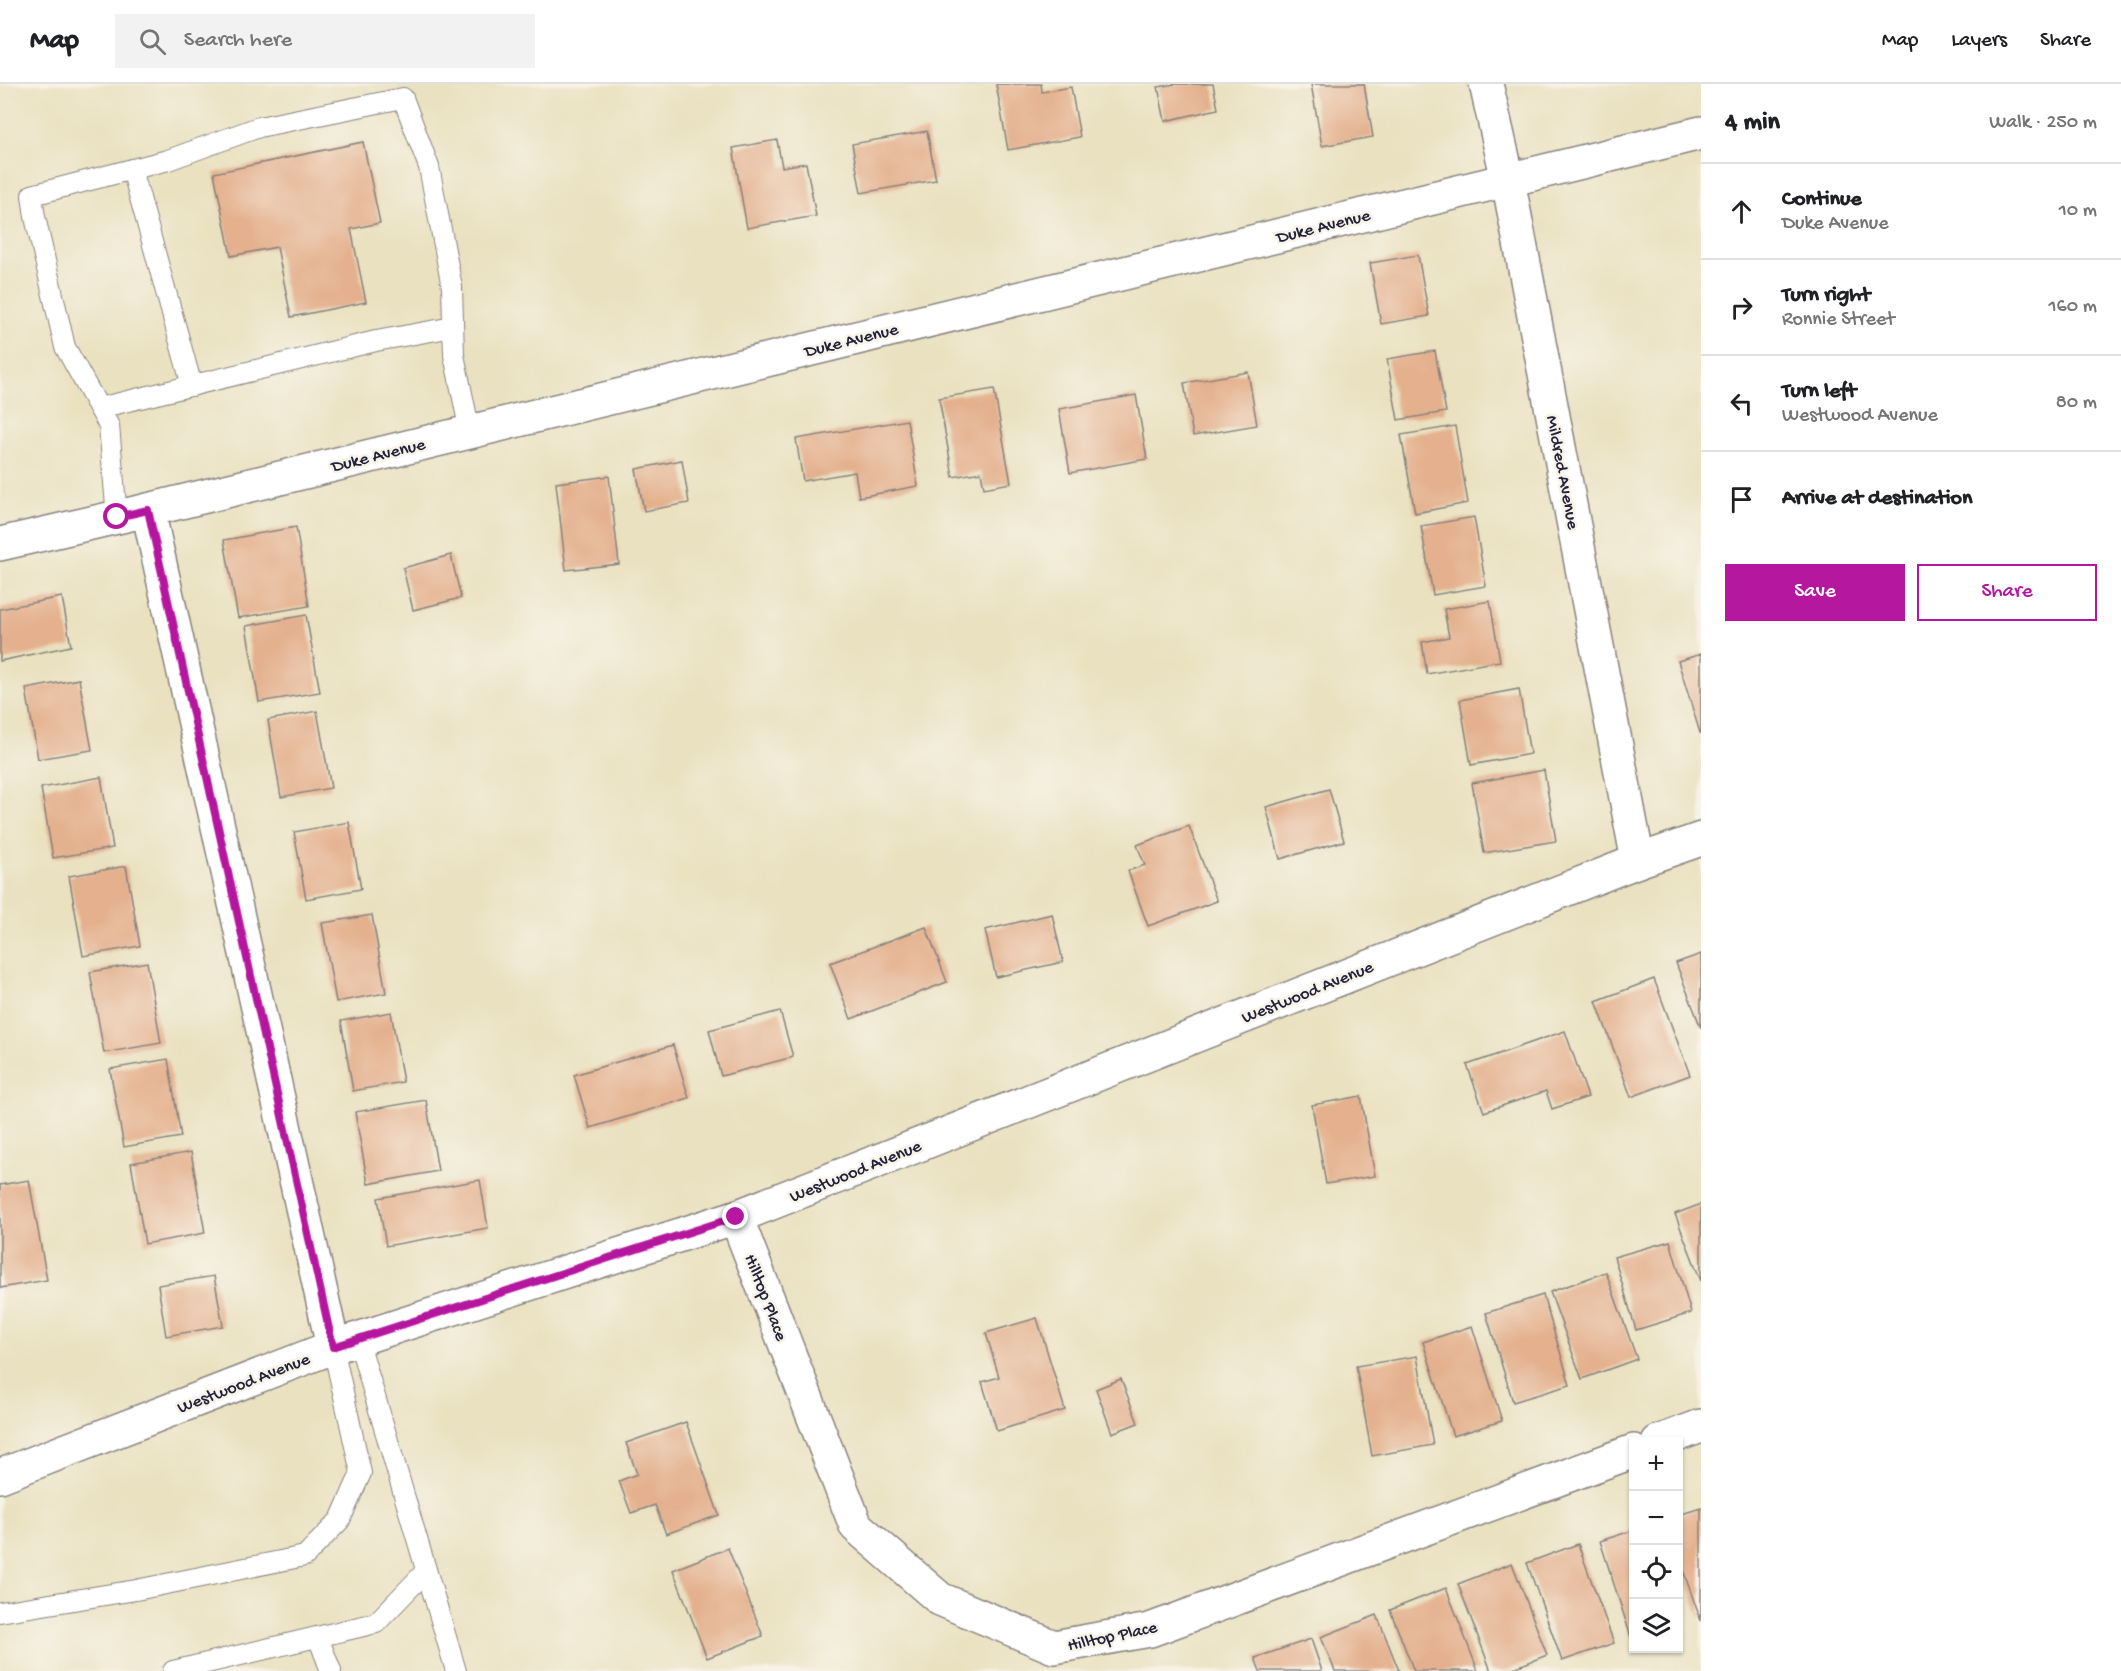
<!DOCTYPE html>
<meta charset="utf-8">
<style>
body{margin:0;font-family:"Gochi Hand",sans-serif;background:#f2f2f2;color:#202124}
.controls{position:absolute;right:18px;bottom:18px;display:grid;overflow:hidden;border-radius:0px;box-shadow:0 2px 4px #0004}
.controls button{width:54px;height:54px;display:grid;place-items:center;padding:0;border:0;border-bottom:2px solid #e0e0e0;background:#fff;color:#202124;font:30px sans-serif}
.stop{position:absolute;width:18px;height:18px;margin:-14px;border:4px solid #b5179e;border-radius:50%;background:#fff}
.stop.end{background:#b5179e;border-color:#fff;box-shadow:0 2px 6px #0008}
.list{margin:0;padding:0;list-style:none}
h2{display:flex;justify-content:space-between;align-items:center;height:78px;margin:0;padding:0 24px;font-size:26px}
h2 small{font-size:20px;font-weight:400;color:#757577}
.list li{display:grid;grid-template-columns:39px 1fr auto;gap:18px;align-items:center;box-sizing:border-box;height:96px;padding:0 24px;border-top:2px solid #e0e0e0}
.list b{display:block;font-size:22px;white-space:nowrap}
.list p{margin:0;font-size:20px;white-space:nowrap;color:#757577}
.list em{font-size:20px;font-style:normal;color:#757577}
.actions{display:flex;gap:12px;padding:18px 24px}
.actions a{flex:1;padding:14px 0;border:2px solid #b5179e;border-radius:0px;text-align:center;font-size:21px;color:#b5179e}
.actions .main{background:#b5179e;color:#fff}
.icon{flex:none;width:33px;height:33px;fill:none;stroke:currentColor;stroke-width:2;stroke-linecap:round;stroke-linejoin:round}
.map{position:relative;flex:none;width:1701px;height:1587px;overflow:hidden}
header{display:flex;align-items:center;gap:36px;box-sizing:border-box;height:84px;padding:0 30px;background:#fff;border-bottom:2px solid #e0e0e0}
header strong{font-size:28px}
nav{display:flex;gap:33px;margin-inline-start:auto;font-size:21px}
.search{width:420px;height:54px;background:#f2f2f2;display:flex;align-items:center;gap:15px;box-sizing:border-box;padding:0 21px;border-radius:0px;color:#757577;font-size:22px}
main{display:flex}
aside{flex:1;background:#fff}
.map>svg:first-child{display:block}
</style>
<header>
<strong>Map</strong>
<div class="search"><svg class="icon" aria-label="search" viewBox="0 0 24 24"><circle cx="10" cy="10" r="6"/><path d="M15 15l6 6"/></svg>Search here</div>
<nav><a>Map</a><a>Layers</a><a>Share</a></nav>
</header>
<main>
<div class="map">
<svg width="1701" height="1587" viewBox="0 0 1701 1587">
<rect width="100%" height="100%" fill="#f7f3e8"/>
<filter id="ink" filterUnits="userSpaceOnUse"><feTurbulence type="fractalNoise" baseFrequency=".0167" numOctaves="2"/><feDisplacementMap in="SourceGraphic" scale="12" xChannelSelector="R" yChannelSelector="G"/><feConvolveMatrix kernelMatrix="1 2 1 2 8 2 1 2 1" color-interpolation-filters="sRGB"/></filter>
<filter id="wash" filterUnits="userSpaceOnUse"><feTurbulence type="fractalNoise" baseFrequency=".008" numOctaves="4" result="noise"/><feDisplacementMap in="SourceGraphic" scale="24" xChannelSelector="R" yChannelSelector="G"/><feGaussianBlur stdDeviation="1.35" result="paint"/><feColorMatrix in="noise" values="0 0 0 0 0 0 0 0 0 0 0 0 0 0 0 0 0 1.4 0 .05"/><feComposite in="paint" operator="in"/></filter>
<g filter="url(#wash)">
<rect width="100%" height="100%" fill="#eae1c0"/>
<g id="blocks">
<g fill="#e4b08d">
<polygon points="996,0 1041,0 1042,8 1071,3 1080,53 1008,66"/>
<polygon points="1175,0 1213,0 1218,25 1165,37 1158,3"/>
<polygon points="1311,0 1364,0 1373,53 1322,62"/>
<polygon points="927,47 936,96 861,109 852,60"/>
<polygon points="777,56 782,83 806,79 816,132 747,144 733,64"/>
<polygon points="363,58 380,139 351,145 366,218 291,233 277,163 231,172 214,89"/>
<polygon points="1418,171 1429,232 1381,240 1370,179"/>
<polygon points="1435,267 1446,328 1398,336 1387,275"/>
<polygon points="1248,288 1257,341 1193,352 1184,299"/>
<polygon points="994,305 1011,399 984,404 981,388 953,393 939,314"/>
<polygon points="1136,311 1147,375 1070,389 1059,325"/>
<polygon points="907,336 918,402 859,413 855,388 803,397 796,355"/>
<polygon points="1455,342 1468,419 1415,429 1401,351"/>
<polygon points="682,376 689,419 644,427 636,385"/>
<polygon points="609,392 619,480 566,486 556,399"/>
<polygon points="1474,433 1486,502 1433,511 1421,442"/>
<polygon points="296,443 309,522 238,534 224,456"/>
<polygon points="451,471 461,514 413,526 403,484"/>
<polygon points="62,513 71,562 0,577 0,525"/>
<polygon points="1490,517 1500,577 1427,590 1422,558 1449,553 1444,525"/>
<polygon points="306,531 320,608 259,618 246,542"/>
<polygon points="1701,570 1701,649 1700,649 1678,577"/>
<polygon points="79,595 92,666 38,675 26,605"/>
<polygon points="1519,605 1530,670 1471,681 1460,616"/>
<polygon points="317,627 331,704 281,713 268,636"/>
<polygon points="1544,686 1556,757 1484,769 1472,699"/>
<polygon points="101,693 113,764 53,774 41,704"/>
<polygon points="1329,705 1344,757 1280,775 1266,723"/>
<polygon points="349,738 361,805 306,815 294,748"/>
<polygon points="1189,742 1217,817 1148,842 1128,787 1145,781 1137,761"/>
<polygon points="126,782 140,862 83,872 69,792"/>
<polygon points="1052,830 1063,878 996,893 985,846"/>
<polygon points="372,831 386,909 336,918 322,839"/>
<polygon points="926,843 947,898 851,935 830,879"/>
<polygon points="1701,870 1701,944 1676,879"/>
<polygon points="147,878 161,959 104,969 90,888"/>
<polygon points="1654,895 1690,991 1631,1013 1596,917"/>
<polygon points="780,927 793,973 721,992 709,946"/>
<polygon points="391,928 403,998 353,1007 341,937"/>
<polygon points="1565,947 1588,1013 1552,1025 1546,1007 1484,1028 1467,981"/>
<polygon points="673,961 689,1014 590,1044 574,991"/>
<polygon points="168,975 181,1053 124,1063 110,985"/>
<polygon points="1361,1012 1375,1092 1326,1100 1312,1021"/>
<polygon points="426,1016 438,1087 368,1100 355,1028"/>
<polygon points="191,1068 205,1149 145,1160 131,1079"/>
<polygon points="29,1096 47,1196 0,1204 0,1101"/>
<polygon points="480,1096 488,1144 386,1162 378,1114"/>
<polygon points="1701,1120 1701,1197 1675,1130"/>
<polygon points="1670,1157 1691,1229 1636,1246 1614,1173"/>
<polygon points="1606,1188 1637,1275 1582,1295 1550,1208"/>
<polygon points="214,1192 223,1242 166,1252 158,1201"/>
<polygon points="1543,1211 1570,1301 1513,1318 1486,1229"/>
<polygon points="1037,1234 1065,1326 997,1347 982,1298 999,1293 986,1249"/>
<polygon points="1472,1242 1502,1337 1453,1352 1423,1258"/>
<polygon points="1417,1272 1433,1361 1372,1372 1356,1282"/>
<polygon points="1121,1295 1138,1339 1112,1349 1096,1305"/>
<polygon points="686,1338 719,1431 666,1450 655,1421 631,1429 619,1397 637,1390 626,1359"/>
<polygon points="1701,1424 1701,1537 1678,1472 1678,1431"/>
<polygon points="1634,1446 1634,1552 1631,1553 1600,1457"/>
<polygon points="1578,1460 1614,1559 1562,1577 1527,1479"/>
<polygon points="728,1464 763,1552 707,1574 673,1486"/>
<polygon points="1512,1479 1547,1571 1506,1587 1491,1587 1458,1500"/>
<polygon points="1446,1504 1478,1587 1414,1587 1390,1526"/>
<polygon points="1377,1531 1399,1587 1335,1587 1321,1553"/>
<polygon points="1311,1555 1322,1587 1260,1587 1255,1574"/>
</g>
</g>
</g>
<g filter="url(#ink)">
<use href="#blocks" fill-opacity="0" stroke="#86827e" stroke-width="1.5"/>
<g fill="none" stroke-linecap="round" stroke-linejoin="round">
<g stroke="#86827e" stroke-width="22">
<g id="service">
<polyline points="132,85 192,302"/>
<polyline points="99,324 376,257 453,243"/>
<polyline points="117,433 109,342 65,263 35,133 32,111 168,76 259,43 403,14 429,83 452,203 454,271 470,348"/>
<polyline points="358,1255 456,1587"/>
<polyline points="0,1528 136,1506 305,1472 340,1436 361,1389 333,1263"/>
<polyline points="318,1553 331,1587"/>
<polyline points="173,1587 376,1539 426,1487"/>
</g>
</g>
<g stroke="#86827e" stroke-width="36">
<g id="minor">
<polyline points="1486,0 1508,96 1638,777"/>
<polyline points="148,426 333,1263"/>
<polyline points="736,1133 856,1442 940,1515 1054,1563 1150,1546 1634,1367"/>
<polyline points="1658,1358 1701,1342"/>
<polyline points="0,1392 333,1263 736,1133 1638,777 1701,755"/>
</g>
</g>
<g stroke="#86827e" stroke-width="36">
<polyline id="tertiary" points="0,460 148,426 1701,49"/>
</g>
<use href="#service" stroke="#fff" stroke-width="20"/>
<use href="#minor" stroke="#fff" stroke-width="33"/>
<use href="#tertiary" stroke="#fff" stroke-width="33"/>
</g>
</g>
<g fill="none" stroke-linecap="round" stroke-linejoin="round" filter="url(#ink)">
<polyline stroke="#b5179e" stroke-width="8" points="117,433 148,426 333,1263 736,1133"/>
</g>
<g text-anchor="middle" stroke-width="5" stroke-linejoin="round" paint-order="stroke">
<g font-size="18" fill="#22223b" stroke="#f7f3e8">
<text transform="translate(1323 141) rotate(-14)" y="6">Duke Avenue</text>
<text transform="translate(851 255) rotate(-14)" y="6">Duke Avenue</text>
<text transform="translate(378 370) rotate(-14)" y="6">Duke Avenue</text>
<text transform="translate(1564 388) rotate(79)" y="6">Mildred Avenue</text>
<text transform="translate(1307 907) rotate(-22)" y="6">Westwood Avenue</text>
<text transform="translate(855 1086) rotate(-22)" y="6">Westwood Avenue</text>
<text transform="translate(767 1213) rotate(69)" y="6">Hilltop Place</text>
<text transform="translate(243 1298) rotate(-21)" y="6">Westwood Avenue</text>
<text transform="translate(1112 1551) rotate(-12)" y="6">Hilltop Place</text>
</g>
</g>
</svg>
<div class="controls">
<button>+</button>
<button>−</button>
<button><svg class="icon" aria-label="locate" viewBox="0 0 24 24"><circle cx="12" cy="12" r="6"/><path d="M12 2v4M12 18v4M2 12h4M18 12h4"/></svg></button>
<button><svg class="icon" aria-label="layers" viewBox="0 0 24 24"><path d="M12 4l9 5-9 5-9-5zM3 14l9 5 9-5"/></svg></button>
</div>
<div class="stop" style="left:117px;top:433px"></div>
<div class="stop end" style="left:736px;top:1133px"></div>
</div>
<aside>
<h2>4 min<small>Walk · 250 m</small></h2>
<ul class="list">
<li><svg class="icon" aria-label="ahead" viewBox="0 0 24 24"><path d="M12 20V5M6 11l6-6 6 6"/></svg><div><b>Continue</b><p>Duke Avenue</p></div><em>10 m</em></li>
<li><svg class="icon" aria-label="right" viewBox="0 0 24 24"><path d="M7 20v-9h11M14 6l5 5-5 5"/></svg><div><b>Turn right</b><p>Ronnie Street</p></div><em>160 m</em></li>
<li><svg class="icon" aria-label="left" viewBox="0 0 24 24"><path d="M17 20v-9H6M10 6l-5 5 5 5"/></svg><div><b>Turn left</b><p>Westwood Avenue</p></div><em>80 m</em></li>
<li><svg class="icon" aria-label="arrive" viewBox="0 0 24 24"><path d="M6 21V4h12l-3 4 3 4H6"/></svg><div><b>Arrive at destination</b></div></li>
</ul>
<div class="actions"><a class="main">Save</a><a>Share</a></div>
</aside>
</main>
